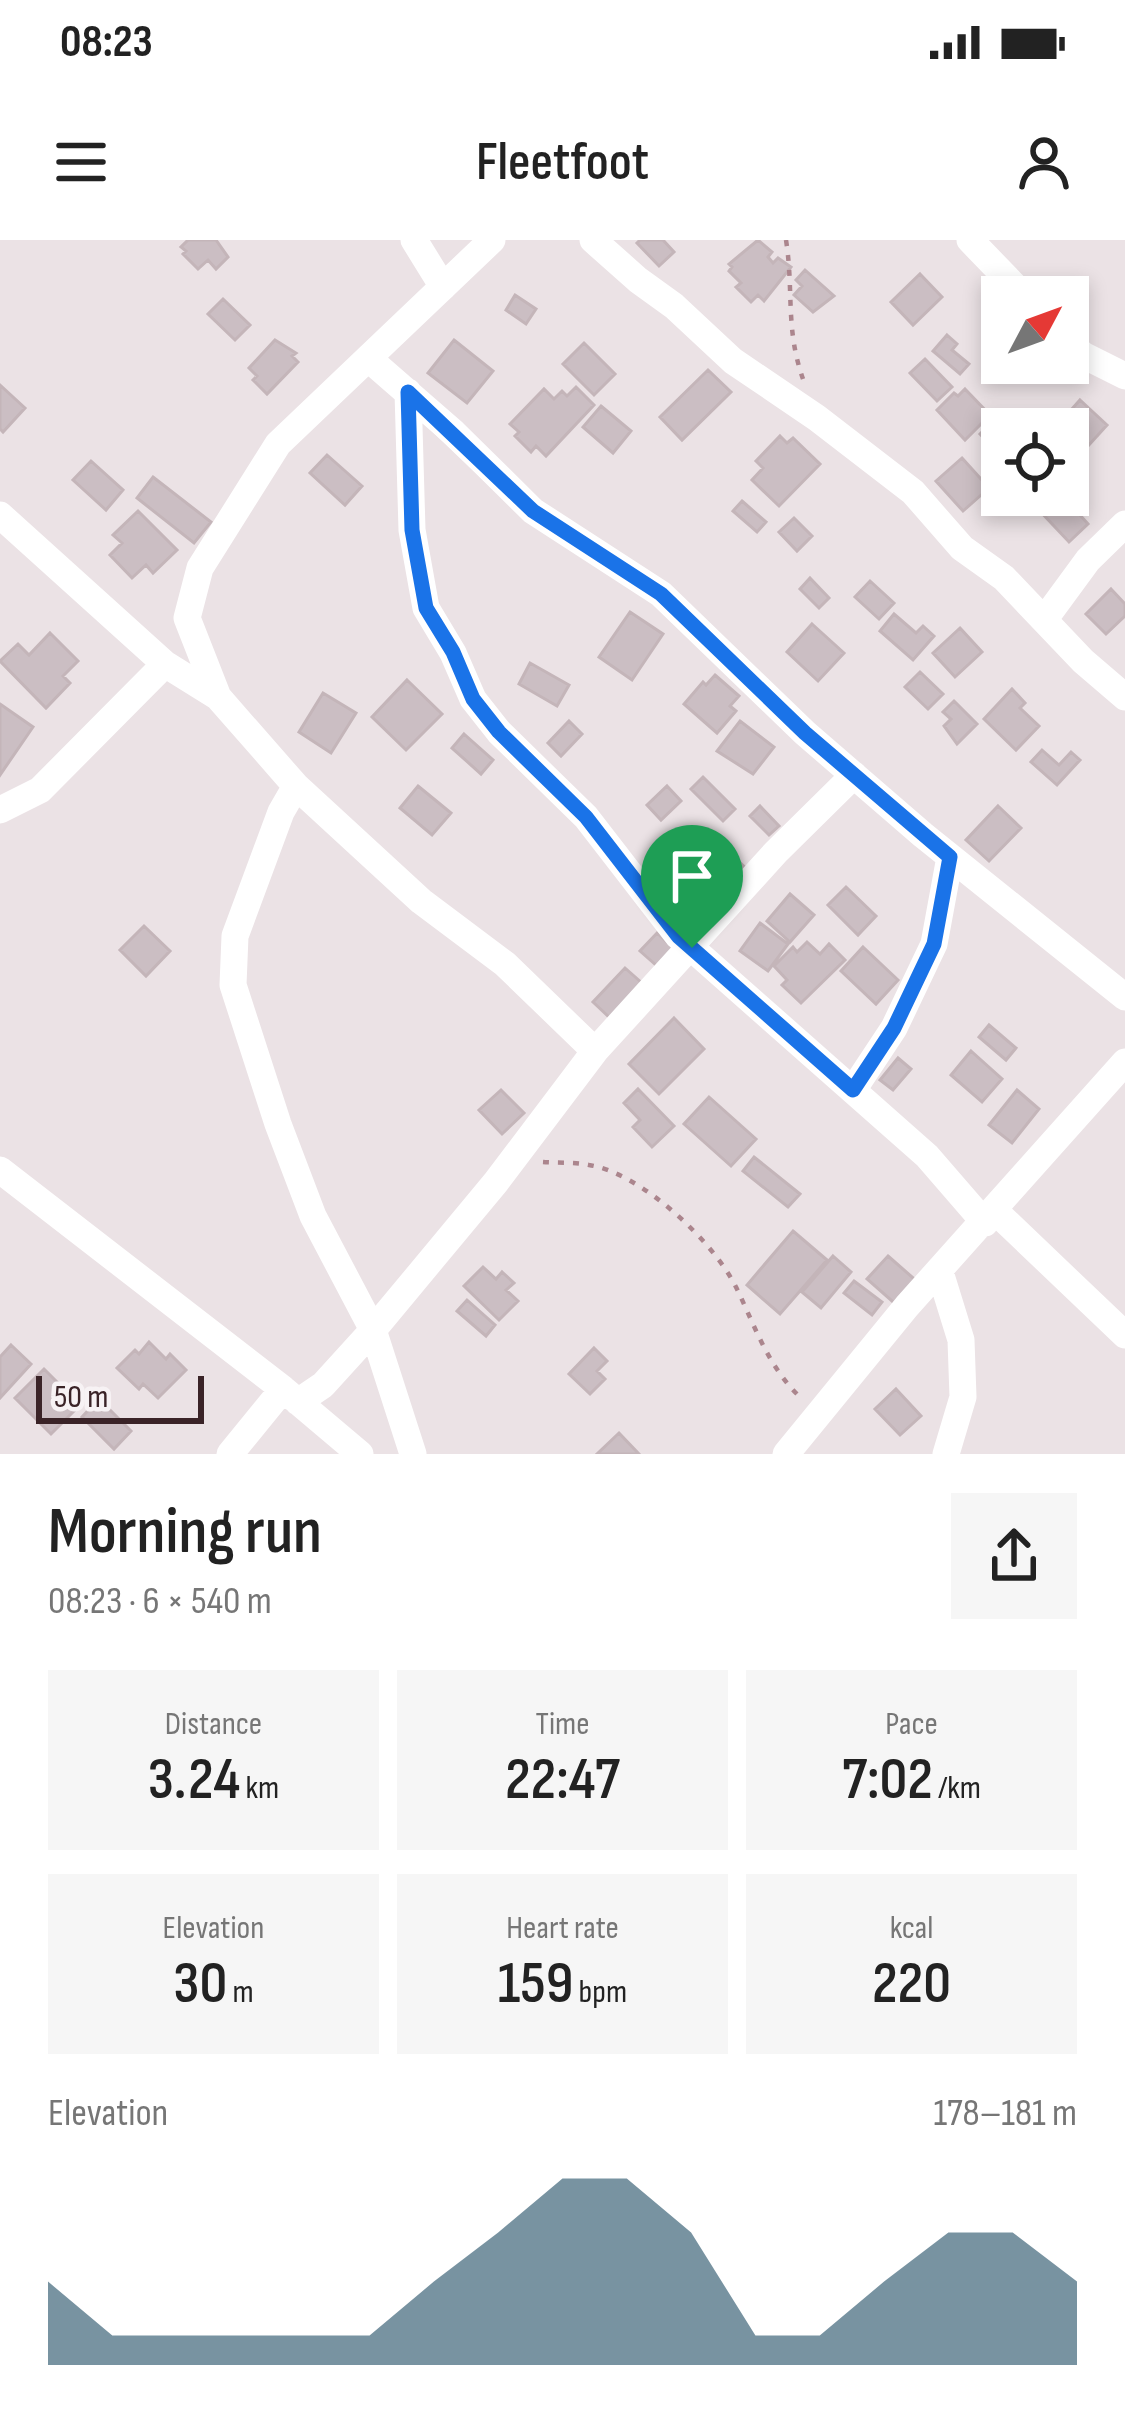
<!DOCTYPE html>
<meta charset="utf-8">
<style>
body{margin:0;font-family:"Sofia Sans Condensed",sans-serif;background:#f6f6f6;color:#222;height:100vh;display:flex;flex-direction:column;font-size:45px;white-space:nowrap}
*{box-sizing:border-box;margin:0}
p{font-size:39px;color:#767676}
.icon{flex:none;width:66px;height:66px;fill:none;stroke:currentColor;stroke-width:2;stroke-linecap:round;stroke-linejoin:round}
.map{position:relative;height:1214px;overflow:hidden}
.details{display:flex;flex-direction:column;background:#fff;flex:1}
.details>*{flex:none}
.needle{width:78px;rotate:49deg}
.buttons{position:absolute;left:981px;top:36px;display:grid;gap:24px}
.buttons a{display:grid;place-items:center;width:108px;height:108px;border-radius:0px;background:#fff;box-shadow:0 6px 18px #0003;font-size:60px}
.scale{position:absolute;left:36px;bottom:30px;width:168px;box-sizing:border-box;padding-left:12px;border:6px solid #3a2327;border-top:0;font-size:33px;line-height:42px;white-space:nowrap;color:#3a2327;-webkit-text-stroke:9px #f7f2f4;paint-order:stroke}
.pin{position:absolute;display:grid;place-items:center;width:102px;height:102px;color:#fff;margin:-123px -51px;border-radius:50% 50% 50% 0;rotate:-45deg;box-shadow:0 0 12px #0007}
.pin .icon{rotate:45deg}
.round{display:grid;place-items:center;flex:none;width:126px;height:126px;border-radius:0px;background:#f6f6f6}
.overview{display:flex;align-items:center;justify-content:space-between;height:204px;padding:0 48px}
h1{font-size:66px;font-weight:600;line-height:90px}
.figures{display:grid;grid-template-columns:repeat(3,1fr);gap:18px;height:204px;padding:12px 48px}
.figures div{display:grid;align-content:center;border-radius:0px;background:#f6f6f6;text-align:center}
.figures b{font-size:60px;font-weight:600}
.figures small{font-size:33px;font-weight:400}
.figures p{font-size:33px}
.chart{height:336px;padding:24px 48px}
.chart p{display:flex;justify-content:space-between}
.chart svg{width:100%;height:216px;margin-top:12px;fill:#40667a;opacity:.7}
.status{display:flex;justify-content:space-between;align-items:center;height:84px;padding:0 60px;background:#fff;direction:ltr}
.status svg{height:33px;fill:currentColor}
header{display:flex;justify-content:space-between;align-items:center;height:156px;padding:0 48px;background:#fff;font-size:54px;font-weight:600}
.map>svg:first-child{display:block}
.building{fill:#cbbec3;stroke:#c4b5b9;stroke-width:3}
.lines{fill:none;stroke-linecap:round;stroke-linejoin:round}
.path{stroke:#ab858d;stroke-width:4.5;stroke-dasharray:6 9;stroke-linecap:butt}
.street{stroke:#fff;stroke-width:27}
.route-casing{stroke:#fff;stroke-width:24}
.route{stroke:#1a73e8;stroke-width:15}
</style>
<div class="status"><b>08:23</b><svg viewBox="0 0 49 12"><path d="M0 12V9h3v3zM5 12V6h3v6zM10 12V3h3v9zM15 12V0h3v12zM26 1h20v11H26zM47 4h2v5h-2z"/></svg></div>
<header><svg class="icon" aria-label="menu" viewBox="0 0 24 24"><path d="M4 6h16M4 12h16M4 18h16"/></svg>Fleetfoot<svg class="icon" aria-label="person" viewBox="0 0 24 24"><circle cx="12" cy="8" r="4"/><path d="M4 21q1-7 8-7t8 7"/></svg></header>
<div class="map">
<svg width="1125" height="1214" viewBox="0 0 1125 1214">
<rect width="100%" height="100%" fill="#ebe2e5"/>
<path class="building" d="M 188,0 L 216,0 L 228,17 L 216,29 L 208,20 L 198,29 L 183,14 L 186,11 L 181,7 Z
M 640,0 L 663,0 L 674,12 L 659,26 L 637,3 Z
M 758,0 L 772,12 L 768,17 L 773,23 L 778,18 L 791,27 L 764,61 L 758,55 L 751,62 L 736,47 L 741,43 L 729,31 L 732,27 L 729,24 Z
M 805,30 L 834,56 L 813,72 L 794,55 L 802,46 L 796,40 Z
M 920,34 L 942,57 L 913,85 L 891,62 Z
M 515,55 L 536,69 L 526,84 L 506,70 Z
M 223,59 L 250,85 L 235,100 L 208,74 Z
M 947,95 L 957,104 L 952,110 L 969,124 L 960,134 L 933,111 Z
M 275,100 L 296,113 L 292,116 L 298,122 L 267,154 L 253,140 L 257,136 L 249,128 Z
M 454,100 L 493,131 L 467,163 L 428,133 Z
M 584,103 L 615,134 L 594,155 L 563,124 Z
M 925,119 L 952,147 L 937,161 L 910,133 Z
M 708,130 L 731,152 L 682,200 L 660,177 Z
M 0,145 L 25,168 L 3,192 L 0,189 Z
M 576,147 L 594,165 L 546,216 L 536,206 L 531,212 L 515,196 L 519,192 L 510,184 L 544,149 L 554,159 L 562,151 L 567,156 Z
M 965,149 L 990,175 L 965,200 L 937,170 L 954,153 L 958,156 Z
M 1080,160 L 1107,185 L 1079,216 L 1068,206 L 1068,189 L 1054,189 Z
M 601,166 L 631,191 L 613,213 L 583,187 Z
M 999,175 L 1012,189 L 1002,189 L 1002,200 L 993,208 L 980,194 Z
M 780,196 L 787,203 L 793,198 L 820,224 L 779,266 L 752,240 L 763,228 L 756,221 Z
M 327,215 L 362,246 L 345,265 L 310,233 Z
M 962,218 L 989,248 L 963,271 L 936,241 Z
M 91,221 L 123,250 L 106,270 L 73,240 Z
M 153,237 L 211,282 L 194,303 L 137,258 Z
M 1051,255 L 1062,255 L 1088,284 L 1069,302 L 1037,268 Z
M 742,261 L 766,282 L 757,292 L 733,271 Z
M 138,271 L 177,310 L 153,333 L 146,325 L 132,338 L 110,315 L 122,303 L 113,295 Z
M 794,278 L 812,296 L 797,311 L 779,292 Z
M 810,338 L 829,358 L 819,368 L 800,349 Z
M 870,341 L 894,363 L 879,379 L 855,357 Z
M 1111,349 L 1125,364 L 1125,376 L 1106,394 L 1086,374 Z
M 630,372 L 663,394 L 632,440 L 599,417 Z
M 894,374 L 916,393 L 923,386 L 934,396 L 913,420 L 880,391 Z
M 812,384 L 844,413 L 818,441 L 787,412 Z
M 960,388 L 982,412 L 955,437 L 933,413 Z
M 50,393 L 78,421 L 63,436 L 70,443 L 46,468 L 0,421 L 18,404 L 29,415 Z
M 530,423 L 569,445 L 557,466 L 519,444 Z
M 920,432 L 943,454 L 928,469 L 905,447 Z
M 715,435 L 739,456 L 730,466 L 736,471 L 717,493 L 684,464 L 703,442 L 706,445 Z
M 407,440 L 442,474 L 406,510 L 372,477 Z
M 1012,449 L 1025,463 L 1020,468 L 1039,486 L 1016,510 L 984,479 Z
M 323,453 L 356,473 L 331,513 L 299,492 Z
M 954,461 L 977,484 L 957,504 L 944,486 L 951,479 L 943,472 Z
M 0,464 L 33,487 L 0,535 Z
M 569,481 L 582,494 L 561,516 L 548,503 Z
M 740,481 L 774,507 L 753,534 L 717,511 Z
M 464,494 L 493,520 L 481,534 L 452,508 Z
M 1042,510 L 1059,525 L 1071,512 L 1080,520 L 1057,545 L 1031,522 Z
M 703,537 L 735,569 L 723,581 L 691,549 Z
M 418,546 L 451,573 L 432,595 L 400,568 Z
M 667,546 L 681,561 L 661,580 L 647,565 Z
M 760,566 L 779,586 L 769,595 L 750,576 Z
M 998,566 L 1021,588 L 989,621 L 966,600 Z
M 713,597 L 750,632 L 725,659 L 688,624 Z
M 846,647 L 876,676 L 858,695 L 828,665 Z
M 790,654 L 814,675 L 790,702 L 767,681 Z
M 760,683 L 788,704 L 768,731 L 740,711 Z
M 144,686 L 170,711 L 146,736 L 120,710 Z
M 657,693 L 682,716 L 666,734 L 640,711 Z
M 807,702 L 820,714 L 829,704 L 845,720 L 801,763 L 782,745 L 787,740 L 774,726 L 793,707 L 797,712 Z
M 863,707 L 898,740 L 876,764 L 841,731 Z
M 625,728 L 642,743 L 610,778 L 593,762 Z
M 674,778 L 704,809 L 659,854 L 629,824 Z
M 989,785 L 1016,808 L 1006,820 L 979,797 Z
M 971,811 L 1002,839 L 982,862 L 951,835 Z
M 898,818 L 911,829 L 893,850 L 880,840 Z
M 638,849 L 674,886 L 652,907 L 633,887 L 640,880 L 624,863 Z
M 501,850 L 524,873 L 502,894 L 479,870 Z
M 1017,850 L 1039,869 L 1012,903 L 989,885 Z
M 709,857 L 756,899 L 731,926 L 684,884 Z
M 754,917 L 800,954 L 788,967 L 743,931 Z
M 793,991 L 827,1020 L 780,1074 L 747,1045 Z
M 833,1016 L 851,1032 L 821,1068 L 802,1052 Z
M 888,1016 L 920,1044 L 900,1068 L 867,1039 Z
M 483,1027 L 496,1039 L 502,1032 L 514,1043 L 506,1050 L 518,1061 L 499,1080 L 464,1046 Z
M 854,1041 L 882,1062 L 872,1075 L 844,1053 Z
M 467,1060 L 495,1085 L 486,1096 L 457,1071 Z
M 149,1102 L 166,1119 L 170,1114 L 186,1130 L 158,1158 L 143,1144 L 139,1149 L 117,1128 L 135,1110 L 139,1114 Z
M 11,1105 L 31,1124 L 0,1158 L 0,1117 Z
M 594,1108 L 607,1121 L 597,1131 L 605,1139 L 590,1154 L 569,1134 Z
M 44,1129 L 80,1165 L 51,1194 L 15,1158 Z
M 896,1149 L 921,1176 L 900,1195 L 875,1169 Z
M 99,1159 L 131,1191 L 114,1209 L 82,1177 Z
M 619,1193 L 639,1214 L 597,1214 Z"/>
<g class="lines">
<path class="path" d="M 786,0 C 794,51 785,88 803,139
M 543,922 C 558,923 574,922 589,925 C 641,933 713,1001 736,1047 C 755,1086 768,1127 801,1158"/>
<path class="street" d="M 414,0 L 443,47
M 492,0 L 278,204 L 200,328 L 187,378 L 218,457 L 296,546 L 421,661 L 505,724 L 595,811
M 593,0 L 638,40 L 674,66 L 733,121 L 817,178 L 913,252 L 962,308 L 1004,338 L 1083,421 L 1125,457
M 970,0 L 1025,57
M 1068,101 L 1083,115 L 1125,136
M 369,119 L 454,193 L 533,271 L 661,354 L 805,493 L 923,595 L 1125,757
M 408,152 L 412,290 L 426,368 L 453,413 L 473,459 L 499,492 L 586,577 L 678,696 L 927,916 L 985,983
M 0,275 L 165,424 L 218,457
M 1044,380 L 1088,320 L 1125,284
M 296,546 L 281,572 L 235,696 L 233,745 L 278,884 L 313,976 L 373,1090 L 413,1214
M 0,570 L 40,550 L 165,424
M 853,850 L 894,788 L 934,704 L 950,617
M 0,930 L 283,1149 L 360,1214
M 995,971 L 1125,1095
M 940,1032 L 961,1100 L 963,1157 L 946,1214
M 298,1162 L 323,1145 L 373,1090 L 496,942 L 595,811 L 776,612 L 854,535
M 230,1214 L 283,1149
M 786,1214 L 907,1066 L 1125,822"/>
</g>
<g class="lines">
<g class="route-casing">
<path id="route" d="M 408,152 L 533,271 L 661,354 L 805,493 L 950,617 L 934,704 L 894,788 L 853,850 L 678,696 L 586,577 L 499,492 L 473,459 L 453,412 L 426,368 L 412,290 Z"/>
</g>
<use href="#route" class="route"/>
</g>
</svg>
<div class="buttons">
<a><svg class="needle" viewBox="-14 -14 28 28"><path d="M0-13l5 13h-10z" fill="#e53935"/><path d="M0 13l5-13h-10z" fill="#767676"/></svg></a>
<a><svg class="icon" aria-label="locate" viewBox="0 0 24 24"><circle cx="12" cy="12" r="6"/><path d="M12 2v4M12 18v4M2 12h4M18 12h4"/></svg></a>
</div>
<div class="scale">50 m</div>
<div class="pin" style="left:692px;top:708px;background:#1e9e55"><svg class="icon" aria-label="arrive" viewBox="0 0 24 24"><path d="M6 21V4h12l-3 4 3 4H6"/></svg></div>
</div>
<section class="details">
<div class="overview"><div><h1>Morning run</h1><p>08:23 · 6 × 540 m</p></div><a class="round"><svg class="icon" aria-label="share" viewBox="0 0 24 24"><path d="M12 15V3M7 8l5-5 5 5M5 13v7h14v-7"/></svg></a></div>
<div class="figures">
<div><p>Distance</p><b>3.24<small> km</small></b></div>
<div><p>Time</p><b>22:47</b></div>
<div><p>Pace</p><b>7:02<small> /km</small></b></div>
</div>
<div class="figures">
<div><p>Elevation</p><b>30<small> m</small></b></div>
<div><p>Heart rate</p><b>159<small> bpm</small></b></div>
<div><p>kcal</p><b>220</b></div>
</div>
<div class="chart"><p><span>Elevation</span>178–181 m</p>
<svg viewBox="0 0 160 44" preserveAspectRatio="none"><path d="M0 44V27L10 38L20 38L30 38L40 38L50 38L60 27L70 17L80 6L90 6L100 17L110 38L120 38L130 27L140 17L150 17L160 27V44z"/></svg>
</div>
</section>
